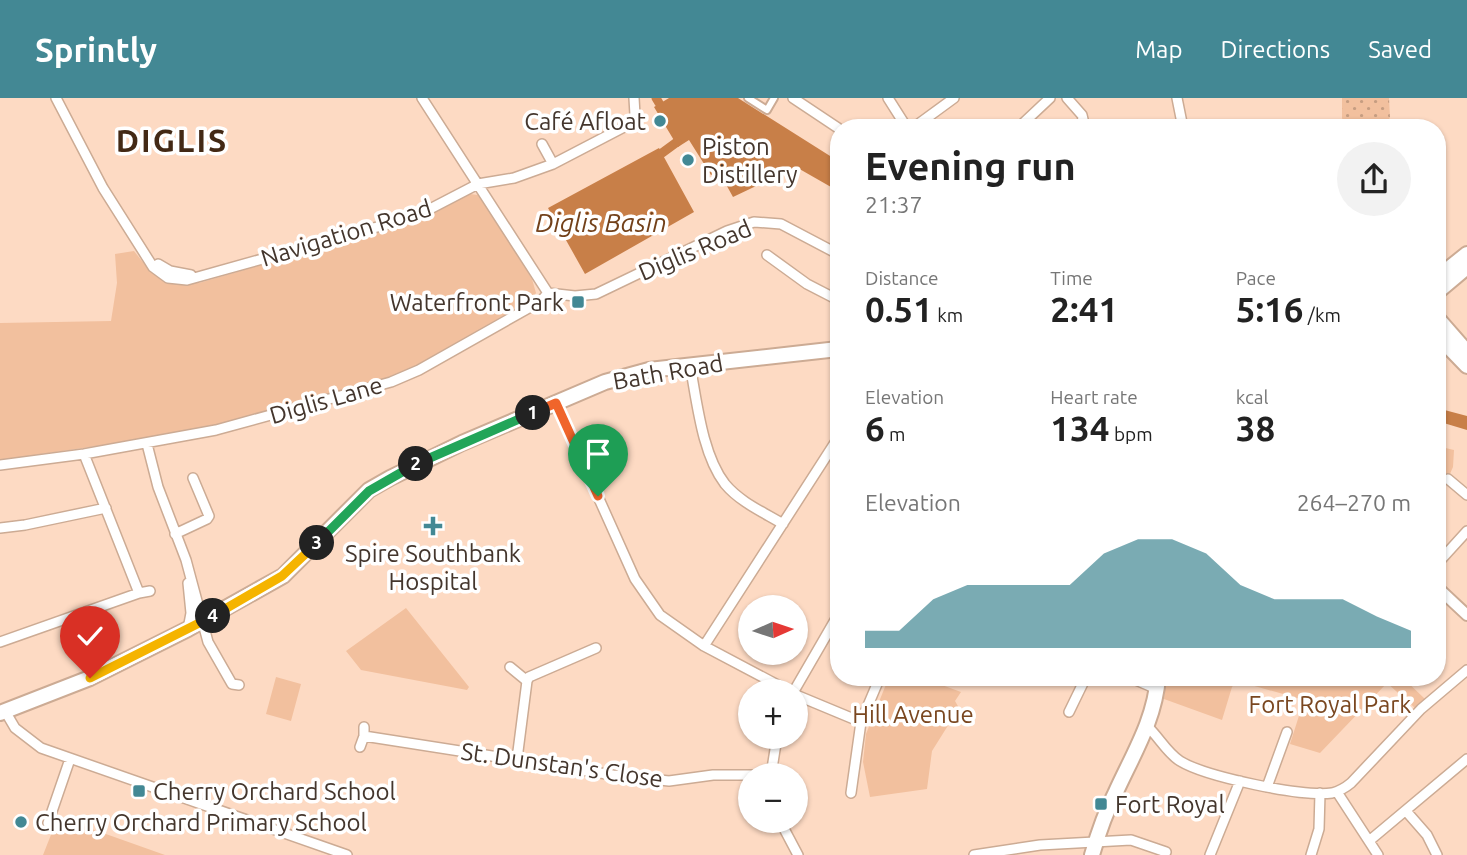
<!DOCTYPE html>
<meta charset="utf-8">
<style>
body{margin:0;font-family:Ubuntu,sans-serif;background:#f2f2f2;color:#222;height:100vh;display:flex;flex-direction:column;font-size:26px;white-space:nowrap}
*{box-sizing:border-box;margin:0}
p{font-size:23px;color:#767676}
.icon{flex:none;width:38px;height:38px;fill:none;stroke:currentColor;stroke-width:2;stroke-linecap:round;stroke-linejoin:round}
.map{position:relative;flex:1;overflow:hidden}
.sheet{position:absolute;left:830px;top:21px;width:616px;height:567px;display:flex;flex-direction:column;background:#fff;border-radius:28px;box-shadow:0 2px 5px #0004}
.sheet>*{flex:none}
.needle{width:46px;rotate:87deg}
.tools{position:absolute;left:738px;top:497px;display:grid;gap:14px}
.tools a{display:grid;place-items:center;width:70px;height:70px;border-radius:50%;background:#fff;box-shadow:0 2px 5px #0004;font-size:35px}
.pin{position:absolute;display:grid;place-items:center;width:60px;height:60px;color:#fff;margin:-72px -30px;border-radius:50% 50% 50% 0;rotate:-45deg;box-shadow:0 0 7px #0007}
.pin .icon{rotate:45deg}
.km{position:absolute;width:35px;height:35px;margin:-18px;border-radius:50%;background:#222;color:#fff;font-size:19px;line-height:35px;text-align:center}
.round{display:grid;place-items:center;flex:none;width:74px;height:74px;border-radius:37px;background:#f2f2f2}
.head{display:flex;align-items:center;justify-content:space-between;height:119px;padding:0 35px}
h1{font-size:38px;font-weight:700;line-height:52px}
.stats{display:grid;grid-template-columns:repeat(3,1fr);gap:10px;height:119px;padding:7px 35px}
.stats div{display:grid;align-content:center}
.stats b{font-size:35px;font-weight:700}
.stats small{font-size:19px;font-weight:400}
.stats p{font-size:19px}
.chart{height:196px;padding:14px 35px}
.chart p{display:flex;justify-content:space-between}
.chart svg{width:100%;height:126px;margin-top:7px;fill:#438894;opacity:.7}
header{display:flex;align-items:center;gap:42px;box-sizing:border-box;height:98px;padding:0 35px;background:#438894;color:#fff}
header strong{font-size:33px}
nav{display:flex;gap:38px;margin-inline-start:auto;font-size:24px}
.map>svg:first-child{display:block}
.grass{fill:url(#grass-dots)}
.green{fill:#f2c09e}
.water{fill:#c87f48}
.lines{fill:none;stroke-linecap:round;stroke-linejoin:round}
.canal{stroke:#c87f48;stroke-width:9}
.pedestrian-casing{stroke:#ccab94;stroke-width:10}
.minor-casing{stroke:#ccab94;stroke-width:12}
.tertiary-casing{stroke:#ccab94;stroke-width:14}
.primary-casing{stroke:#ccab94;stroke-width:18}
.pedestrian{stroke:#fff;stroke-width:6}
.minor{stroke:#fff;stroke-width:9}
.tertiary{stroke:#fff;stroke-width:10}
.primary{stroke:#fff;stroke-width:14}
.split-1-casing{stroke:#fff;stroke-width:14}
.split-2-casing{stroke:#fff;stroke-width:14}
.split-3-casing{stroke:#fff;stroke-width:14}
.split-4-casing{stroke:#fff;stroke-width:14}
.split-5-casing{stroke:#fff;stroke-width:14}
.split-1{stroke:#f0652b;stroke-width:9}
.split-2{stroke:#22a559;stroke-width:9}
.split-3{stroke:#22a559;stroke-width:9}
.split-4{stroke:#f5b400;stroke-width:9}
.split-5{stroke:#f5b400;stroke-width:9}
.poi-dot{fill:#438894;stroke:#fff;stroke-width:2.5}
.labels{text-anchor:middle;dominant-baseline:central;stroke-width:7;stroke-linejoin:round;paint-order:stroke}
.poi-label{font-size:24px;fill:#44362d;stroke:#fff;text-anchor:start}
.street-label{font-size:24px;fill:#44362d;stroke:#fff}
.park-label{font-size:24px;fill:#7a4720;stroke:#fff}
.water-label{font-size:26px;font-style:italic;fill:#73411a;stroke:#fff}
.district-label{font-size:32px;font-weight:bold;letter-spacing:2px;fill:#432915;stroke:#fff}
</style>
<header>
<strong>Sprintly</strong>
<nav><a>Map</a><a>Directions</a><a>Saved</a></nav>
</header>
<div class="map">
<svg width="1467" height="757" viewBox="0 0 1467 757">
<defs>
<pattern id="grass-dots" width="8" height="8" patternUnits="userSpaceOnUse" patternTransform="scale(1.75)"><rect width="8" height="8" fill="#f2c09e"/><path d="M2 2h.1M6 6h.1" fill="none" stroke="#c69d81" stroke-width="1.8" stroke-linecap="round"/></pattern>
</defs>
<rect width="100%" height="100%" fill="#fddac3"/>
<path class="grass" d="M 1342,0 L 1389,0 L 1390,19 L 1386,30 L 1346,30 L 1342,20 Z"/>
<path class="green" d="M 470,96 L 478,97 L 485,104 L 532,181 L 536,195 L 530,204 L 417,267 L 386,280 L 215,327 L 152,340 L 0,362 L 0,225 L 111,223 L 117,185 L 115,156 L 134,153 L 146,168 L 166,184 L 199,185 L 386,131 L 422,119 Z
M 1437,348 L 1454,352 L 1453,369 L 1437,405 Z
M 406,510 L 469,589 L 467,592 L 361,572 L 346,553 Z
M 276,579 L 301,586 L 291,623 L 266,616 Z
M 889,579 L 920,579 L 961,594 L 955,603 L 959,610 L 932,653 L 927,691 L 870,699 L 863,664 L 866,636 Z
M 1166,579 L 1402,579 L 1425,601 L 1415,610 L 1387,585 L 1320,655 L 1290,646 L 1304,602 L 1237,583 L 1232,589 L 1222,622 L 1164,601 Z
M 58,719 L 165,757 L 43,757 Z"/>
<path class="water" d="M 669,0 L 738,0 L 838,63 L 838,93 L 796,69 L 733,99 L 718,72 L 711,77 L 689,42 L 678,49 L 654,9 Z
M 659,50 L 694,114 L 585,176 L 548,110 Z
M 1437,310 L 1467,318 L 1467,332 L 1437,323 Z"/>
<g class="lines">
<path class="canal" d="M 656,0 L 659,5
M 662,55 L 677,44"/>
<g class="pedestrian-casing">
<path id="pedestrian" d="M 748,0 L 767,12 L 774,0"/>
</g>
<g class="minor-casing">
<path id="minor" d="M 56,0 L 103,90 L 153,169 L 168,180 L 187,182 L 395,124 L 428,112 L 478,86 L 514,80 L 553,66 L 626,28 L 635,17 L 634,0
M 422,0 L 548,195
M 793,0 L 838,30
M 888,0 L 907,30
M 1067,0 L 1082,17 L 1085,30
M 1177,0 L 1183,30
M 913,30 L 954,0
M 1018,30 L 1050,0
M 542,46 L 553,66
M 767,157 L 807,186 L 838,202
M 158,166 L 170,173 L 191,177
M 548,195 L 575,198 L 596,196 L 727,133 L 754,124 L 781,126 L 838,156
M 690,267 C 697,304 702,356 725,386 C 740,404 763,414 783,426
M 556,305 L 635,481 L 660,517 L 704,548 L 789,593
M 147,346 L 158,389 L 186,462 L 208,544 L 232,586 L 239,587
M 84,356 L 139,495 L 150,493
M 0,367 L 84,356 L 216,332 L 391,284 L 419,272 L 541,203 L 548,195
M 1448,381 L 1467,397
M 0,430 L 25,427 L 106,410
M 175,436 L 207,421 L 209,418 L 193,380
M 1437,466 L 1467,433
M 188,485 L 191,515 L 188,531
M 0,544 L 139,495
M 704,548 L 838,340
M 510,569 L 527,583
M 1129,579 L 1157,591
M 794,593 L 838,517
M 796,597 L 861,624 L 851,695
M 5,613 L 15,630 L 41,650 L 347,757
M 1069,614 L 1086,579
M 861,624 L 880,579
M 1147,628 C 1159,639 1167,655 1180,663 C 1206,679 1302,699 1332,695 C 1340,693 1345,690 1351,685 L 1421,611 L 1467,572
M 364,629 L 364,638 L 613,677 L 669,683 L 713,677 L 760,677
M 360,649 L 364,638
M 517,661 L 527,583 L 529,579 L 596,550
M 771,677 L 777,639
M 1267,689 L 1287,634
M 1337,694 L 1378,757
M 1406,713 L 1427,737 L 1437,757
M 780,723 L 798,757
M 48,725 L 70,661
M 1369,743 L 1467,661
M 974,757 L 1040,747 L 1131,742 L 1166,754
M 1210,757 L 1240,683
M 1311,757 L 1319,731 L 1320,695"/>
</g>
<g class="tertiary-casing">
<path id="tertiary" d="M 1437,489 L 1467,517"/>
</g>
<g class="primary-casing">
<path id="primary" d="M 1437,180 L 1467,156
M 1437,194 L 1467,169
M 1437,220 L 1467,254
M 1437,237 L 1467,268
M 0,615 L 90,580 L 188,531 L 283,478 L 369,392 L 390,380 L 462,345 L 605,284 L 649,272 L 838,251
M 1092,757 C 1098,736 1105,715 1115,696 C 1132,658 1155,622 1158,579"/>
</g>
<use href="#pedestrian" class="pedestrian"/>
<use href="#minor" class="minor"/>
<use href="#tertiary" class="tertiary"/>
<use href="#primary" class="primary"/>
</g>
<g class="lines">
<g class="split-1-casing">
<path id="split-1" d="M 533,315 L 556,305 L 598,398"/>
</g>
<g class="split-2-casing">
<path id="split-2" d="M 416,366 L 533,315"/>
</g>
<g class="split-3-casing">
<path id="split-3" d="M 317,445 L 369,393 L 416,366"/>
</g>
<g class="split-4-casing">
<path id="split-4" d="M 213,518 L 282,478 L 317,445"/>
</g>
<g class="split-5-casing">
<path id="split-5" d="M 90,580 L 213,518"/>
</g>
<use href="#split-1" class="split-1"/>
<use href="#split-2" class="split-2"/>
<use href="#split-3" class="split-3"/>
<use href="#split-4" class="split-4"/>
<use href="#split-5" class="split-5"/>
</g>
<g class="poi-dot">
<circle cx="660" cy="23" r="7"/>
<circle cx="688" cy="62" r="7"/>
<rect x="571" y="197" width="14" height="14" rx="3.5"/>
<path d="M429.5 417.5h7v7h7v7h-7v7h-7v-7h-7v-7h7z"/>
<rect x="132" y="686" width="14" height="14" rx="3.5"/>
<rect x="1094" y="699" width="14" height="14" rx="3.5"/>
<circle cx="21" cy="724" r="7"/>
</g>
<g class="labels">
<g class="poi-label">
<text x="646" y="23" text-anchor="end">Café Afloat</text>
<text x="702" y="48">Piston<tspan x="702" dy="28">Distillery</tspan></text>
<text x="564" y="204" text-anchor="end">Waterfront Park</text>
<text x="433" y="455" text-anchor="middle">Spire Southbank<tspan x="433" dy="28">Hospital</tspan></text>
<text x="153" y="693">Cherry Orchard School</text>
<text x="1115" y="706">Fort Royal</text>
<text x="35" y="724">Cherry Orchard Primary School</text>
</g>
<g class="street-label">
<text transform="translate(346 135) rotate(-17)">Navigation Road</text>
<text transform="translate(695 152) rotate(-23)">Diglis Road</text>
<text transform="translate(668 274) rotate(-10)">Bath Road</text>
<text transform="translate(326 302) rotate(-16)">Diglis Lane</text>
<text transform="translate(562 667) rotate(8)">St. Dunstan's Close</text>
</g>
<g class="park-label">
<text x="1330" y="606">Fort Royal Park</text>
<text x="913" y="616">Hill Avenue</text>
</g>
<g class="water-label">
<text x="601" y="124">Diglis Basin</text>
</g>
<g class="district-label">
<text x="172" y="42">DIGLIS</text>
</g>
</g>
</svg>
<div class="tools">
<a><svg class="needle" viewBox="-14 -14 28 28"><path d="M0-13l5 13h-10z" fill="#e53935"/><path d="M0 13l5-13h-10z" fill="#767676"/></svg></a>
<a>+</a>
<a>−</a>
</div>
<div class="pin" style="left:598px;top:398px;background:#1e9e55"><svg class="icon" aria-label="arrive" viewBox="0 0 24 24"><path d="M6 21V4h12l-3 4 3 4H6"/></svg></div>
<div class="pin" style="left:90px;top:580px;background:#d93025"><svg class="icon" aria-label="check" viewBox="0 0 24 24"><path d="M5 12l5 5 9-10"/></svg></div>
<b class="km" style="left:533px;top:315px">1</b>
<b class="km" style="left:416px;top:366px">2</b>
<b class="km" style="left:317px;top:445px">3</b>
<b class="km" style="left:213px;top:518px">4</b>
<section class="sheet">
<div class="head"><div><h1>Evening run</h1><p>21:37</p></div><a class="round"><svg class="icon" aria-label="share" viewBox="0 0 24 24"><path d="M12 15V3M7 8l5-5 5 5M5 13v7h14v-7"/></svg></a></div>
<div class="stats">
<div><p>Distance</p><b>0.51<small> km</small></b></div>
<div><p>Time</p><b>2:41</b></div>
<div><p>Pace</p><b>5:16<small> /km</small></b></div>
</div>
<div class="stats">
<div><p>Elevation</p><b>6<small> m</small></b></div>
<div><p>Heart rate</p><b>134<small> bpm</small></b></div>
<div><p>kcal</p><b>38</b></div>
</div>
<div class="chart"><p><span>Elevation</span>264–270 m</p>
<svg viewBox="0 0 160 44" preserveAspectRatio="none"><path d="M0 44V38L10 38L20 27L30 22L40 22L50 22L60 22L70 11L80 6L90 6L100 11L110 22L120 27L130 27L140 27L150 33L160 38V44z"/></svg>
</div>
</section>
</div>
